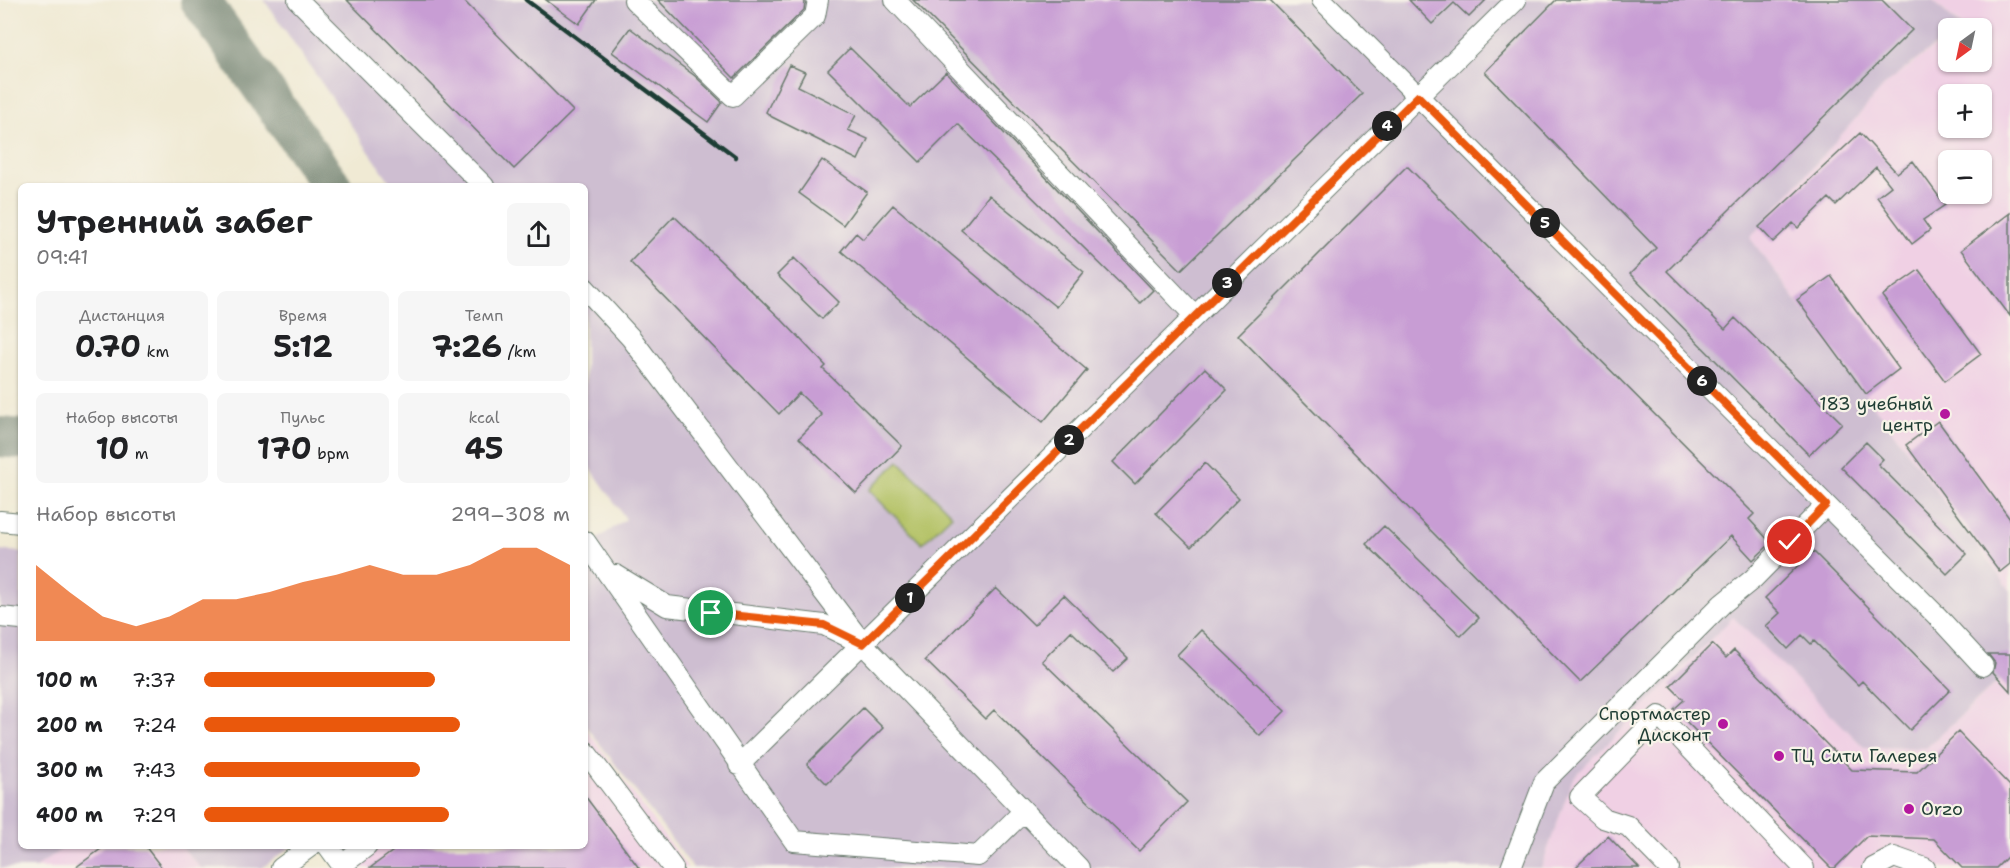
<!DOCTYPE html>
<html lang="ru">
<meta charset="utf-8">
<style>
body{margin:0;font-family:"Shantell Sans",sans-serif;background:#f6f6f6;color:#202124;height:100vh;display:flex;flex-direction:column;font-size:22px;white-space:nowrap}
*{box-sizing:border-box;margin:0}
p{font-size:20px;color:#757577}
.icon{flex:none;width:33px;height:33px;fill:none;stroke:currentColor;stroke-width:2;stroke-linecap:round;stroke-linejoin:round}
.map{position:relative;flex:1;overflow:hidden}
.panel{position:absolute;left:18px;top:183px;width:570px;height:666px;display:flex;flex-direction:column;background:#fff;border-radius:9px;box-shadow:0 2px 4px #0004}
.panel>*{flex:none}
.needle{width:39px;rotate:213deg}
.buttons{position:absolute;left:1938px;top:18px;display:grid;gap:12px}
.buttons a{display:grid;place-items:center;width:54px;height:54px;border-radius:9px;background:#fff;box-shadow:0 2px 4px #0004;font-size:30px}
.pin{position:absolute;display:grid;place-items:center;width:51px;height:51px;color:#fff;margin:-26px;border:3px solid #fff;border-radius:50%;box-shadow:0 2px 6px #0007}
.km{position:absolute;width:30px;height:30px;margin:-15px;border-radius:50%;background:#222;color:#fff;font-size:16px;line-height:30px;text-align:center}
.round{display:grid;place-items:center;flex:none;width:63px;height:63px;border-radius:9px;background:#f6f6f6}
.headline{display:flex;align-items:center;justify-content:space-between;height:102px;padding:0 18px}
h1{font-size:33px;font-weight:700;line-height:45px}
.stats{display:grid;grid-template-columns:repeat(3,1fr);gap:9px;height:102px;padding:6px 18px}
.stats div{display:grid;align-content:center;border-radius:9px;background:#f6f6f6;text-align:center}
.stats b{font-size:30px;font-weight:700}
.stats small{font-size:16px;font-weight:400}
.stats p{font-size:16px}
.chart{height:168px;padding:12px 18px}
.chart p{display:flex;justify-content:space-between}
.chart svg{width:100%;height:108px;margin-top:6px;fill:#ea580c;opacity:.7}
ul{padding:0 18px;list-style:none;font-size:20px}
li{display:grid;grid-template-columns:96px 72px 1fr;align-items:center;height:45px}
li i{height:15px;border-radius:8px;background:#ea580c}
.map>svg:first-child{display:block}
.built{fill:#f0d0e4;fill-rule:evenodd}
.industrial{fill:#cebed1}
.green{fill:#b2c164;stroke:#687f4c;stroke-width:1.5}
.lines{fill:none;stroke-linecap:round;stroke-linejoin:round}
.taxiway{stroke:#889484;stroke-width:40}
.building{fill:#c89dd4}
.minor-casing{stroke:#687a6c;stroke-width:22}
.minor{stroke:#fff;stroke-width:20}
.rail{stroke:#1f3d34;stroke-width:4.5}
.route-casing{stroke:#fff;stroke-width:12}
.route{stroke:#ea580c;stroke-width:8}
.poi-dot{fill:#b5179e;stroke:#f7f3e8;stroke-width:2}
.labels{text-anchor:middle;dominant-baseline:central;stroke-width:4.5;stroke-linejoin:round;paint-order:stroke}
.poi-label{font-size:18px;fill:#1f3d34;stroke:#f7f3e8;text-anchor:end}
</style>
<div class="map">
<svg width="2010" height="868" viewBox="0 0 2010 868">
<rect width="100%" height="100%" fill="#f7f3e8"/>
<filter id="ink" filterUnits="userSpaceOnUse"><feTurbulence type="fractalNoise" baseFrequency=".0167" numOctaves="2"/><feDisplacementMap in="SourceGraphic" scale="12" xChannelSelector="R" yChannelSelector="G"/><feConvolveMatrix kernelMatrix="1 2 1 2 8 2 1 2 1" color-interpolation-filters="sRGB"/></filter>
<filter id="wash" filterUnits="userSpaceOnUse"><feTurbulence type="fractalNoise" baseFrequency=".008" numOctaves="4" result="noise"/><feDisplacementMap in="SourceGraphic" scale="24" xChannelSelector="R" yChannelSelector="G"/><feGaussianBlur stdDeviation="1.35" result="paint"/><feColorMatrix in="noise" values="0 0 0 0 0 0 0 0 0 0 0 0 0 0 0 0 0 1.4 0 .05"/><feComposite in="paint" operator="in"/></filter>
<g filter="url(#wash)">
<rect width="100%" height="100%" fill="#f0ead4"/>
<path class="built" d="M 1932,0 L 2010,0 L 2010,590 L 1750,238 L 1887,83 L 1948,37 L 1948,62 L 1982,62 L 1982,28 L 1959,28 L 1961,26 ZM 1948,94 L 1982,94 L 1982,128 L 1948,128 ZM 1948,160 L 1982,160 L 1982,194 L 1948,194 Z
M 1733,616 L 1864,747 L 1926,748 L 2000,680 L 2010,689 L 2010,868 L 1541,868 L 1573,778 Z
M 585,727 L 688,868 L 339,868 L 323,846 L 585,846 Z
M 66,846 L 181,846 L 201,868 L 35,868 Z"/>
<path class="industrial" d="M 264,0 L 1932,0 L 1961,27 L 1948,28 L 1948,36 L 1887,83 L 1750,238 L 2010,590 L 2010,670 L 1926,748 L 1864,747 L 1733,617 L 1573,778 L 1541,868 L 693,868 L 585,724 L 585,548 L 626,519 L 585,460 L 585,186 L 393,186 Z
M 0,550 L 21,552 L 21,846 L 66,846 L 35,868 L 0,868 Z
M 181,846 L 292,846 L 262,868 L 201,868 Z"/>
<path class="green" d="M 899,461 L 952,515 L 922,544 L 869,490 Z"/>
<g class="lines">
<path class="taxiway" d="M 200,0 L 332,186
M 0,437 L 21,439"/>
</g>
<g id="blocks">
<path class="building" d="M 347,0 L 463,0 L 573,111 L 514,169 Z
M 546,0 L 596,0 L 579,24 Z
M 658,0 L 803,0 L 805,2 L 804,10 L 734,78 Z
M 913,0 L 1270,0 L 1362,94 L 1181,270 Z
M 1409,0 L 1486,0 L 1469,17 L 1454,3 L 1432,24 Z
M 1556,0 L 1882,0 L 1912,30 L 1667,271 L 1725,329 L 1735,318 L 1842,423 L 1809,455 L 1630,274 L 1656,248 L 1485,72 Z
M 630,28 L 695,76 L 722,102 L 708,122 L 612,52 Z
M 850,48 L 910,107 L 946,72 L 1153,290 L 1140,303 L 958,124 L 920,162 L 828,70 Z
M 789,65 L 805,72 L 798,86 L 856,115 L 848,130 L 868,139 L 858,160 L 772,117 L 766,112 Z
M 1860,133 L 1897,173 L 1913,161 L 1945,205 L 1923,220 L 1930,230 L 1912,244 L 1877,197 L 1891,186 L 1876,167 L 1836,205 L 1829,198 L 1798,228 L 1793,223 L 1773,242 L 1759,227 Z
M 822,160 L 867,192 L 843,225 L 799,193 Z
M 1407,166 L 1754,514 L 1749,519 L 1771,543 L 1753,560 L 1731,536 L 1580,682 L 1238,335 Z
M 989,195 L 1084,272 L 1056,307 L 961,230 Z
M 893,205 L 1087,370 L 1043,422 L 841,251 L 856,233 L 863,239 Z
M 2010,213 L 2010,316 L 1961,250 Z
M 674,216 L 782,320 L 826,366 L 823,369 L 902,446 L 856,493 L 799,438 L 822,415 L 799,393 L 779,414 L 630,262 Z
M 794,258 L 839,302 L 822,319 L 777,275 Z
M 1919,270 L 1981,354 L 1945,381 L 1882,296 Z
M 1831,276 L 1899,369 L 1866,394 L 1797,300 Z
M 1205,368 L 1227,390 L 1135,484 L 1113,462 Z
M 1938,421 L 2010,519 L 2010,564 L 2000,572 L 1906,445 Z
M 1866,442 L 1883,459 L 1878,464 L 1967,554 L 1947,574 L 1841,467 Z
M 1205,463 L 1239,498 L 1191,547 L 1156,513 Z
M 1384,526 L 1479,618 L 1461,636 L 1366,544 Z
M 1813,551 L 1950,690 L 1910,730 L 1862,681 L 1858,685 L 1814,641 L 1811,644 L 1802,635 L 1788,649 L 1766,626 L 1780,613 L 1765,598 Z
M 996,588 L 1034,625 L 1064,595 L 1128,658 L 1113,672 L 1071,631 L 1042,661 L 1187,802 L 1139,851 L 994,710 L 985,719 L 925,660 Z
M 1201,630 L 1285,711 L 1260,736 L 1177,655 Z
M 1712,644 L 1726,658 L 1734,650 L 1852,770 L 1917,772 L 1958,732 L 2010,786 L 2010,854 L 1996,868 L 1962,868 L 1934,839 L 1867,836 L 1835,868 L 1831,868 L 1674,709 L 1684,700 L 1670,686 Z
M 1988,654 L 2010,654 L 2010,691 L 1993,672 L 1995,663 Z
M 863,708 L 883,728 L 827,784 L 807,764 Z
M 585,796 L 639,868 L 370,868 L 400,846 L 585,846 Z
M 1608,836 L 1639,868 L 1575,868 Z
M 105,846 L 145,846 L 162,868 L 75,868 Z"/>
</g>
</g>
<g filter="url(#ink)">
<use href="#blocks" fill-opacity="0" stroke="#687a6c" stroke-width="1.5"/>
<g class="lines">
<g class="minor-casing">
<path id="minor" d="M 298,0 L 484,186
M 634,0 L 733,96 L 815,16 L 818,0
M 895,0 L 1194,315
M 1322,0 L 1937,616 L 1983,666
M 585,288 L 631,338 L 863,644 L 1079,868
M 0,521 L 21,523
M 585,541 L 794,841 L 978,856 L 1024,811
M 616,575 L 667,606 L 824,625 L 861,643
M 0,617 L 21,619
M 585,751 L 673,868
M 739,765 L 1516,0
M 328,846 L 344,868
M 342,865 L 367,846
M 281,868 L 311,846
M 1511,868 L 1544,782 L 1722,604 L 1753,579 L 1826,505
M 1669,868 L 1628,826 L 1603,818 L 1580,797 L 1659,716 L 1804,868
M 1873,868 L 1894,857 L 1925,868"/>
</g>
<use href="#minor" class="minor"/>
<path class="rail" d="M 526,0 L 736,157"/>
</g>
</g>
<g class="lines" filter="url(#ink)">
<g class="route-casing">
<path id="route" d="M 711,613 L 824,625 L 863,644 L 1418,96 L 1826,505 L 1790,542"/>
</g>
<use href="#route" class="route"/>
</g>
<g class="poi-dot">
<circle cx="1945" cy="414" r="6"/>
<circle cx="1723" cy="724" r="6"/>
<circle cx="1779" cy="756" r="6"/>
<circle cx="1909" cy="809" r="6"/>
</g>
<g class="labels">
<g class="poi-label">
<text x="1933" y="404">183 учебный<tspan x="1933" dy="21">центр</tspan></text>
<text x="1711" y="714">Спортмастер<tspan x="1711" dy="21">Дисконт</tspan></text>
<text x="1791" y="756" text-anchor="start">ТЦ Сити Галерея</text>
<text x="1921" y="809" text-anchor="start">Orzo</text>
</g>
</g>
</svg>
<div class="buttons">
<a><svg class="needle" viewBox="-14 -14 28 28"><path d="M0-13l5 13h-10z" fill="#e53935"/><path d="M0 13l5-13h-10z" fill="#757577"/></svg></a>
<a>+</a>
<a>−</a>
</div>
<div class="pin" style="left:711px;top:613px;background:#1e9e55"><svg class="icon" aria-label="arrive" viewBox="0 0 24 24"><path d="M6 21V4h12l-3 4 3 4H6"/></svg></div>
<div class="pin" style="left:1790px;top:542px;background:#d93025"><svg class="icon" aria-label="check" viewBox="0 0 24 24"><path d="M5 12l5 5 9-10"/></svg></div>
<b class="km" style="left:910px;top:598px">1</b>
<b class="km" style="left:1069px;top:440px">2</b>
<b class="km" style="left:1227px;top:283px">3</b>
<b class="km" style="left:1387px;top:126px">4</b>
<b class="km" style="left:1545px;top:223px">5</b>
<b class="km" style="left:1702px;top:381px">6</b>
<section class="panel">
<div class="headline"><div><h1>Утренний забег</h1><p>09:41</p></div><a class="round"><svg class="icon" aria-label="share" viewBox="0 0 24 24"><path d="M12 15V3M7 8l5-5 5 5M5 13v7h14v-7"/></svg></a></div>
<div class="stats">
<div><p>Дистанция</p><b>0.70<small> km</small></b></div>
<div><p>Время</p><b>5:12</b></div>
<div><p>Темп</p><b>7:26<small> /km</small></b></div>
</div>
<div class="stats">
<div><p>Набор высоты</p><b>10<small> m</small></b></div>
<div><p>Пульс</p><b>170<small> bpm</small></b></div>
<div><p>kcal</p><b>45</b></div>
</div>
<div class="chart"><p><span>Набор высоты</span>299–308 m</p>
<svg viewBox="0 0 160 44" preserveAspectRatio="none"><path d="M0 44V13L10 24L20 34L30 38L40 34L50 27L60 27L70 24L80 20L90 17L100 13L110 17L120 17L130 13L140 6L150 6L160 13V44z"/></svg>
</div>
<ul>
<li><b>100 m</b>7:37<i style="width:63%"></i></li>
<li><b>200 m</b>7:24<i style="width:70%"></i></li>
<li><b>300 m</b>7:43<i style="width:59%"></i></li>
<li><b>400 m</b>7:29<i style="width:67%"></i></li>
</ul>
</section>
</div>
